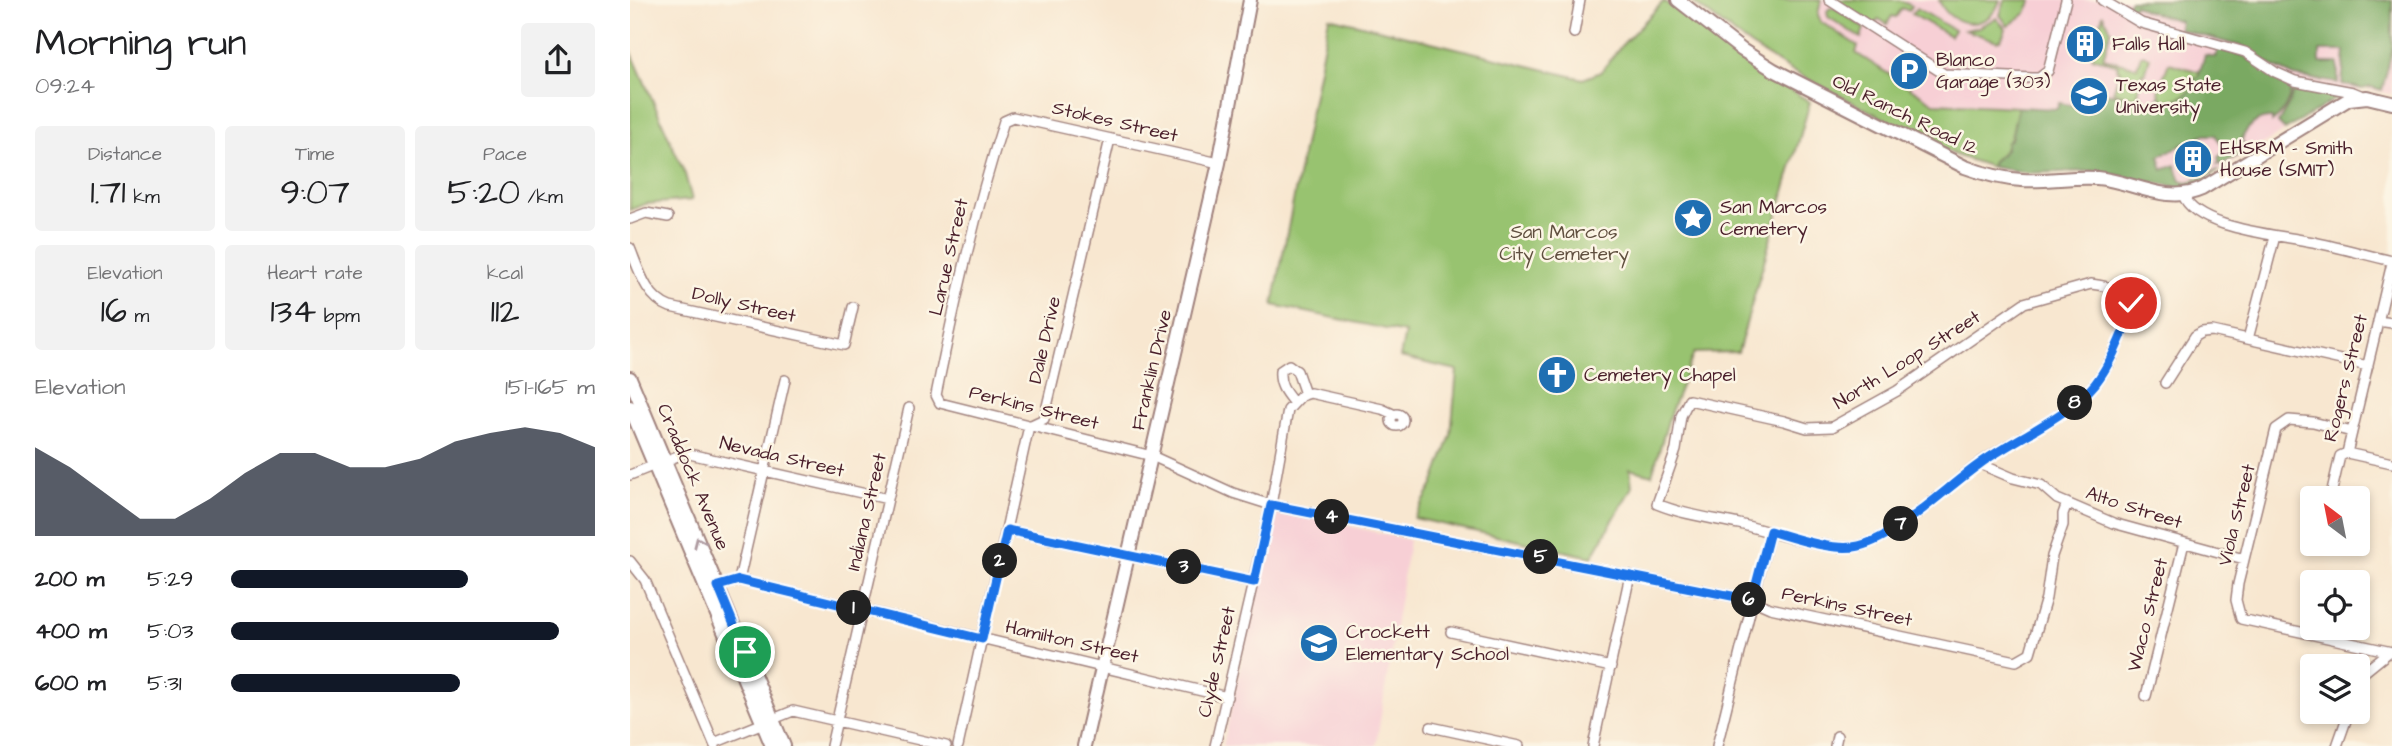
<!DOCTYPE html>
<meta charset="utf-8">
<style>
body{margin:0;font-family:"Architects Daughter",sans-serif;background:#f2f2f2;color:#202124;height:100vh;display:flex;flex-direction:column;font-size:26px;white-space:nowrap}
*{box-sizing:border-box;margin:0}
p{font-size:23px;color:#757577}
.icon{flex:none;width:38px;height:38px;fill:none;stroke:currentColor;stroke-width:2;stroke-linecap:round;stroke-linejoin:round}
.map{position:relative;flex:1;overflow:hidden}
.panel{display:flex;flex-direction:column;background:#fff;width:630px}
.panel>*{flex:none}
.needle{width:46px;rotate:328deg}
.buttons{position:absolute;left:1670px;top:486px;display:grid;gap:14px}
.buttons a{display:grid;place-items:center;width:70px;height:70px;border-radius:7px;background:#fff;box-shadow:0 4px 10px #0003;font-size:35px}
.pin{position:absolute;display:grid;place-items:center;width:60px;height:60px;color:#fff;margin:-30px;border:4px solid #fff;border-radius:50%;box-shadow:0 2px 7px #0007}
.km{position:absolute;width:35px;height:35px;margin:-18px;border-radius:50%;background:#222;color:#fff;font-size:19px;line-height:35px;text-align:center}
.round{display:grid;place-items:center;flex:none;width:74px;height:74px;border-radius:7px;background:#f2f2f2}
.head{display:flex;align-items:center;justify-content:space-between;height:119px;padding:0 35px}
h1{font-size:38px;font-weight:600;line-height:52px}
.metrics{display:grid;grid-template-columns:repeat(3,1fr);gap:10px;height:119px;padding:7px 35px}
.metrics div{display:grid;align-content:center;border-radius:7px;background:#f2f2f2;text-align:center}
.metrics b{font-size:35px;font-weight:600}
.metrics small{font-size:19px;font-weight:400}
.metrics p{font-size:19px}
.chart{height:196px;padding:14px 35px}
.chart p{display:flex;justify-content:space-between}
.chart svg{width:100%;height:126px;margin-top:7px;fill:#111827;opacity:.7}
ul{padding:0 35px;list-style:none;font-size:23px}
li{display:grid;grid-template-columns:112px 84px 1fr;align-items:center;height:52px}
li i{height:18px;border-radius:9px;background:#111827}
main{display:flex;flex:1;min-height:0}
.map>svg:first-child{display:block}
.built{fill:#f7cfd5}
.green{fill:#98c370;stroke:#71714e;stroke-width:2}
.forest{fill:#7aa962;stroke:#626446;stroke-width:2}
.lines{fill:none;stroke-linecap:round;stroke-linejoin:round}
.street-casing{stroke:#a1837e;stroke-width:12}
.secondary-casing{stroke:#a1837e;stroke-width:16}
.street{stroke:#fff;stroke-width:9}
.secondary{stroke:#fff;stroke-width:12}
.oneway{stroke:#ae9aa0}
.route-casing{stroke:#fff;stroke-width:14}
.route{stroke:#1a73e8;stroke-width:9}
.labels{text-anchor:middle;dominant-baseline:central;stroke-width:5;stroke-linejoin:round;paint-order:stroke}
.poi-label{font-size:19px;fill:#4a1f2b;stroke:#fcf5e5;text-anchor:start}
.street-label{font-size:19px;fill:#4a1f2b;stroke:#fcf5e5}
.park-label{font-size:19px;fill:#615040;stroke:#fcf5e5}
</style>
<main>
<section class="panel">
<div class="head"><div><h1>Morning run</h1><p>09:24</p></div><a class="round"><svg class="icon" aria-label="share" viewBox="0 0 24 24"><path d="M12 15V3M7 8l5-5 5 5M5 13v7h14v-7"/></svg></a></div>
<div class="metrics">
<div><p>Distance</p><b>1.71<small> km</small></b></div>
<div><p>Time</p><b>9:07</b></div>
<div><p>Pace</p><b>5:20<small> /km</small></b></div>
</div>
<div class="metrics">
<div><p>Elevation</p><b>16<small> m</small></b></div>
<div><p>Heart rate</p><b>134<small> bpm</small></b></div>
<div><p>kcal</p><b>112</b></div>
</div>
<div class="chart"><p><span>Elevation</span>151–165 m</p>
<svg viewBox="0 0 160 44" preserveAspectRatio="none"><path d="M0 44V13L10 20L20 29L30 38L40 38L50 31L60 22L70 15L80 15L90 20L100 20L110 17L120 11L130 8L140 6L150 8L160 13V44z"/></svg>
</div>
<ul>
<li><b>200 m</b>5:29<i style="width:65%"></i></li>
<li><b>400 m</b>5:03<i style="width:90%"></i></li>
<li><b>600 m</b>5:31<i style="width:63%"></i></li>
</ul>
</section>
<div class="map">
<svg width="1762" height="746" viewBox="0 0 1762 746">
<rect width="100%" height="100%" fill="#fcf5e5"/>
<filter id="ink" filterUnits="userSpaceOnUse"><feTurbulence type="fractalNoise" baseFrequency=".0143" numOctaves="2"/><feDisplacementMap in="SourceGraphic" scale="14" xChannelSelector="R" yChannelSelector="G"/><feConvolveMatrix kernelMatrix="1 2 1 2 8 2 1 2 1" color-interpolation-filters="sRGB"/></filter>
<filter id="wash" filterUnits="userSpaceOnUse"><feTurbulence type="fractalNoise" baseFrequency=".00686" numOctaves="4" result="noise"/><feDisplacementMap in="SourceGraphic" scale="28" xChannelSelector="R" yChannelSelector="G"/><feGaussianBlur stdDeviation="1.57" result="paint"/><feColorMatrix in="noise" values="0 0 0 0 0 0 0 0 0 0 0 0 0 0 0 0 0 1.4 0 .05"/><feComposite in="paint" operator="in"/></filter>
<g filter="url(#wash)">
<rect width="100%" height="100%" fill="#f8e7d0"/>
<path class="built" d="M 1058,0 L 1762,0 L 1762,94 L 1735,89 L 1709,97 L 1564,186 L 1543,188 L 1475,173 L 1379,173 L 1326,157 L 1159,71 L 1117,45 Z
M 645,509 L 779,540 L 746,746 L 593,746 Z"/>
<path class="green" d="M 1060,0 L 1191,0 L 1188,15 L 1191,22 L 1228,46 L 1226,53 L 1304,103 L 1388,107 C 1381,133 1385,143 1363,161 L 1362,167 L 1325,155 L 1160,70 L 1121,46 Z
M 1205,0 L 1269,0 L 1282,6 L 1279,11 L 1272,8 L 1266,17 L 1262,16 L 1257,24 L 1249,19 L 1244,25 Z
M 1309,0 L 1370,0 C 1360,32 1320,29 1309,0 Z
M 1375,0 L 1399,0 L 1402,1 L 1396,13 L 1378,26 L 1370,15 Z
M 1034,1 L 1119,64 L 1180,102 L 1108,352 L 1064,353 L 1040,414 L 1022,475 L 1000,469 L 1002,487 L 962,557 L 784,518 L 803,485 L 821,435 L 827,370 L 770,357 L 775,333 L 643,305 L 699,17 L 953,79 L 971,72 L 991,46 Z
M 1200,8 L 1205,8 L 1234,28 L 1231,38 L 1198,17 L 1197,11 Z
M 1287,8 L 1324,30 L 1320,36 L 1282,14 Z
M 1473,15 L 1481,30 L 1473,58 L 1507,67 L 1511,55 L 1520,57 L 1515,74 L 1512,73 L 1507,99 L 1483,92 L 1490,71 L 1487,70 L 1488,65 L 1462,57 L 1463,53 L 1461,52 Z
M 1366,18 L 1376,29 L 1371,40 L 1367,41 L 1335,30 L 1349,27 Z
M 0,49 L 55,174 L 62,200 L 15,204 L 0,210 Z
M 1539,63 L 1570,72 L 1568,78 L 1564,78 L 1565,84 C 1557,98 1546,101 1530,100 L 1529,88 Z"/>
<path class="forest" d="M 1500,0 L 1762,0 L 1762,51 L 1752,90 L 1741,87 L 1732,89 L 1712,84 L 1715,51 L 1690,51 L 1690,63 L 1708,63 L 1708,83 L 1664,76 L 1645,67 L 1613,47 L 1549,29 L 1550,21 L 1514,10 L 1505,4 L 1500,11 L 1494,8 Z
M 1588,49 L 1613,55 L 1658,83 L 1661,87 C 1660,101 1653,113 1642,122 L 1642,118 C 1627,117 1615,128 1611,142 L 1614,143 L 1614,152 L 1594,164 L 1586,165 L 1589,163 L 1588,157 L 1597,151 L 1585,135 L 1573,135 L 1529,156 L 1533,170 L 1545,165 L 1551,180 L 1557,183 C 1568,179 1577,172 1589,170 L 1572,182 L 1552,188 L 1466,171 L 1399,173 L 1362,167 L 1362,162 L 1376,150 L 1376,143 L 1381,139 L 1388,107 L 1427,109 L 1429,103 L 1463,109 L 1470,104 L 1476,93 L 1507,99 L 1508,95 L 1512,96 L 1511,100 L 1525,104 L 1529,97 C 1542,106 1558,96 1565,84 L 1564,78 L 1568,77 L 1575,55 L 1585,57 Z
M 1665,86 L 1710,96 L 1655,130 L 1648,123 L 1659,104 Z"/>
</g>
<g filter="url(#ink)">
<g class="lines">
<g class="street-casing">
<path id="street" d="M 1199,0 L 1314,74 L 1402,78 L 1409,78 L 1418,71 L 1436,0
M 1472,0 L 1511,23 L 1615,52 L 1645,72 L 1665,81 L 1723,92 L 1735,97
M 944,33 L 950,0
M 589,163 L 383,117 L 374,121 C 345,211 325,302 306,395 L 310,403 L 522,456 L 603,493 L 641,505 L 1122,600 L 1140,608 L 1386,661 L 1400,653 L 1416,598 L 1422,556 L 1433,525 L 1433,514 L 1437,503
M 1553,195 C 1566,228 1641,234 1672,240 C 1702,245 1732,254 1762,261
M 0,219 L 16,213 L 38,217
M 0,248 C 9,270 16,298 40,307 L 214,345 L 223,307
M 1461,284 C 1478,286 1497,290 1503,308 C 1492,334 1482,362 1465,384 C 1440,415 1385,439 1351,462 C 1317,487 1270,535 1229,546 C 1200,553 1140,531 1109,524 C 1081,518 1054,515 1027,504 L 1046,450 L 1051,416 L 1059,400 L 1154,421 L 1177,428 L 1202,427 L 1267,391 L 1394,303 Z
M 1748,321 L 1762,323
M 1618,339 L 1645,236
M 1535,383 L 1565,336 L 1572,332 L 1582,331 L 1738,366
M 663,402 C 655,392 649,385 650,371 L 659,365 L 667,371 L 675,394
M761 420a6 6 0 1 1 12 0a6 6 0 1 1-12 0Z
M 1722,432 L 1683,422 L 1659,420 L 1646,429 L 1608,584 L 1606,600 L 1611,619 L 1762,652
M 1717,453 L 1762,463
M 1350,464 L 1383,478 L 1411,485 L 1427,499 L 1483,523 L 1614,559
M 0,475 L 55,453 L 258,499
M 1700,499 L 1710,456 L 1717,453 L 1762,263
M 377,530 L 623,582
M 0,561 L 15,580 L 85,746
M 109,580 L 155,380
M 81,588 L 109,580 L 597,697
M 821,632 L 981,667
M 1727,682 L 1733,673 L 1759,652
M 1516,696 L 1554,543
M 801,727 L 889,746
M 84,743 L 163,711 L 316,746
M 201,746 L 279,408
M 328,746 L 399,426 L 414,419 L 480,139
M 585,746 L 641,505 L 658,410 L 671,396 L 680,393 L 752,409 L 763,414
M 963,746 L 1000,575
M 1087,746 L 1140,531
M 1205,746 L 1207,736
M 1707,746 L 1719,712"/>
</g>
<g class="secondary-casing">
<path id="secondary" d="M 1048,0 L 1112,50 L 1144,70 L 1335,167 C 1354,174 1372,179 1392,180 C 1417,182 1442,176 1467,178 C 1503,181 1536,205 1572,189 L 1719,99 L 1737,97 L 1762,103
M 0,378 L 154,746
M 0,407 L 142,746
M 454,746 L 589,163 L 620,0"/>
</g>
<use href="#street" class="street"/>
<use href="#secondary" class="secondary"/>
</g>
<defs><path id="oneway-chevron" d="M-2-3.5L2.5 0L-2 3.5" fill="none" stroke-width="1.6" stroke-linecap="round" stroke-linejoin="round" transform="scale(1.75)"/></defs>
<use class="oneway" href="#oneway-chevron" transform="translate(69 542) rotate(-113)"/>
</g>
<g class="lines" filter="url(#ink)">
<g class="route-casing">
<path id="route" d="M 115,652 L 88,586 L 109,580 L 352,639 L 377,530 L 624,582 L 641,505 L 1122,600 L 1140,531 C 1164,538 1204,552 1229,546 C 1267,537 1318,486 1351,463 C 1385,439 1440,415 1465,384 C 1482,362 1492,334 1503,308 L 1501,303"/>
</g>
<use href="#route" class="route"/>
</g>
<defs>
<g id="building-disc" transform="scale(2.0125)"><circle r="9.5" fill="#1f6fb2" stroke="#fcf5e5"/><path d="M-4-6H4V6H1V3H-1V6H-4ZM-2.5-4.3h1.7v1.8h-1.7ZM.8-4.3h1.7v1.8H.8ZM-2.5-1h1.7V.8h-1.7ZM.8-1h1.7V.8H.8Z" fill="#fff"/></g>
<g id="parking-disc" transform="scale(2.0125)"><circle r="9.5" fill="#1f6fb2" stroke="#fcf5e5"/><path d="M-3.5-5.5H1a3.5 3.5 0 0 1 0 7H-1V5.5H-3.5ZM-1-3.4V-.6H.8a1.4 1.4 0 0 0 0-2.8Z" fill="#fff"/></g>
<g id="university-disc" transform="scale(2.0125)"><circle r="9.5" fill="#1f6fb2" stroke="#fcf5e5"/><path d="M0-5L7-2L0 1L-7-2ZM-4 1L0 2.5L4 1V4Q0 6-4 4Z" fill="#fff"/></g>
<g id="sight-disc" transform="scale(2.0125)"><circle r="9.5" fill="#1f6fb2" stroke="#fcf5e5"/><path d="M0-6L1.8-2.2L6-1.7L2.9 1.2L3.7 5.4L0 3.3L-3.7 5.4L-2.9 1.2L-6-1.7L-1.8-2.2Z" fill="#fff"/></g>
<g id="church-disc" transform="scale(2.0125)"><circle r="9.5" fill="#1f6fb2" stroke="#fcf5e5"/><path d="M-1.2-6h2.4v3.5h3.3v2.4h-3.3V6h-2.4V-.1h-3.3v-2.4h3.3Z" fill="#fff"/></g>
<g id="school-disc" transform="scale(2.0125)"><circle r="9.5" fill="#1f6fb2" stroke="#fcf5e5"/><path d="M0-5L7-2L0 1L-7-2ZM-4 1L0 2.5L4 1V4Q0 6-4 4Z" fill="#fff"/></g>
</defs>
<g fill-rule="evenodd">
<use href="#building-disc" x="1455" y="44"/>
<use href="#parking-disc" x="1279" y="71"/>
<use href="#university-disc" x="1459" y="96"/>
<use href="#building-disc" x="1563" y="159"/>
<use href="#sight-disc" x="1063" y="218"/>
<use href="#church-disc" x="927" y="375"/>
<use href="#school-disc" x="689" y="643"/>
</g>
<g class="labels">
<g class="poi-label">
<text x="1482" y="44">Falls Hall</text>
<text x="1306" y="60">Blanco<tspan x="1306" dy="22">Garage (303)</tspan></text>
<text x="1486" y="85">Texas State<tspan x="1486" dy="22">University</tspan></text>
<text x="1590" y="148">EHSRM - Smith<tspan x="1590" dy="22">House (SMIT)</tspan></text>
<text x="1090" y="207">San Marcos<tspan x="1090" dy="22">Cemetery</tspan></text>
<text x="954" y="375">Cemetery Chapel</text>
<text x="716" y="632">Crockett<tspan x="716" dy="22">Elementary School</tspan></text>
</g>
<g class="street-label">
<text transform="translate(1275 115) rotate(26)">Old Ranch Road 12</text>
<text transform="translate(485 122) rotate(13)">Stokes Street</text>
<text transform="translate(319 257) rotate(-77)">Larue Street</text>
<text transform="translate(114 305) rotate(13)">Dolly Street</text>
<text transform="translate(415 340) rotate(-77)">Dale Drive</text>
<text transform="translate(1277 360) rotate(-32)">North Loop Street</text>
<text transform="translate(522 370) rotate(-77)">Franklin Drive</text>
<text transform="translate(1716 378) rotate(-76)">Rogers Street</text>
<text transform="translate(404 408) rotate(14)">Perkins Street</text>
<text transform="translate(152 457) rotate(13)">Nevada Street</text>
<text transform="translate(63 477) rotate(67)">Craddock Avenue</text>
<text transform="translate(1504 508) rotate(18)">Alto Street</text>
<text transform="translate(237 512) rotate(-77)">Indiana Street</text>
<text transform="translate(1607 515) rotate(-76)">Viola Street</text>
<text transform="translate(1217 607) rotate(12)">Perkins Street</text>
<text transform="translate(1518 615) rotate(-76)">Waco Street</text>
<text transform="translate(442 642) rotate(13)">Hamilton Street</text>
<text transform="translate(587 662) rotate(-77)">Clyde Street</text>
</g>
<g class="park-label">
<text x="934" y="232">San Marcos<tspan x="934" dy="22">City Cemetery</tspan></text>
</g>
</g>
</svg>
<div class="buttons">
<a><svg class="needle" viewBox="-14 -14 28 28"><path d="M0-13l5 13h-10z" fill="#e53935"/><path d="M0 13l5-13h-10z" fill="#757577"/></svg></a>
<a><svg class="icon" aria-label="locate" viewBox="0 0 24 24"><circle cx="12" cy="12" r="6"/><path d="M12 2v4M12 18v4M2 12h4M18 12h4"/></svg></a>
<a><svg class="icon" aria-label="layers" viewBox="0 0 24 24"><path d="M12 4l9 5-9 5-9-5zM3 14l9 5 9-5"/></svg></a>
</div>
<div class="pin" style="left:115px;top:652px;background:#1e9e55"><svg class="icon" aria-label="arrive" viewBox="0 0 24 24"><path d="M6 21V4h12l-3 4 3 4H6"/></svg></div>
<div class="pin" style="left:1501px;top:303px;background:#d93025"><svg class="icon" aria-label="check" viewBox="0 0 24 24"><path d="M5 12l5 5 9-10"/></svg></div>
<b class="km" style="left:224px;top:608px">1</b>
<b class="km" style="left:370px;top:561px">2</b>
<b class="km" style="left:554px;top:567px">3</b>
<b class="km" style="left:702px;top:517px">4</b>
<b class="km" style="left:911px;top:557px">5</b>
<b class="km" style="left:1119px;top:600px">6</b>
<b class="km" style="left:1271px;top:524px">7</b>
<b class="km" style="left:1445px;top:403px">8</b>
</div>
</main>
